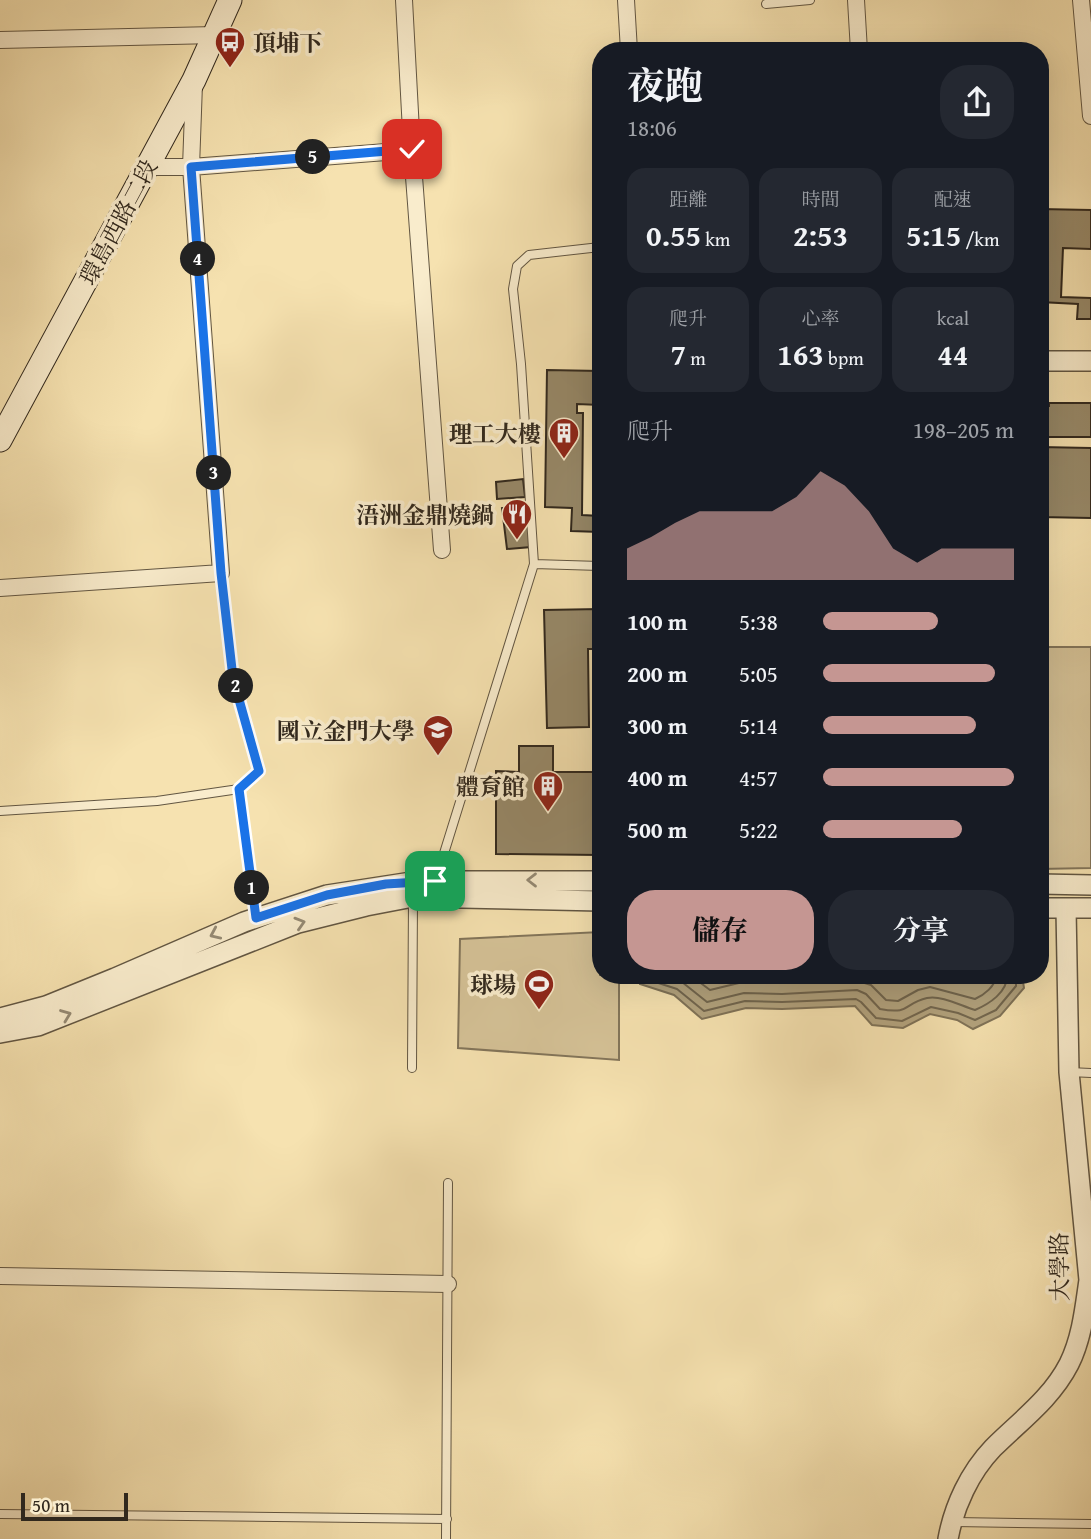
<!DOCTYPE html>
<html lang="zh-TW">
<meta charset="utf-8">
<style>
body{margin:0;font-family:"Gentium Book Plus","Noto Serif TC",serif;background:#242831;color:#f1f3f6;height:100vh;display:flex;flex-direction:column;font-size:26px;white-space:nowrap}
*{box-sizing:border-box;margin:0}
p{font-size:23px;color:#9ea1a6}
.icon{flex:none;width:38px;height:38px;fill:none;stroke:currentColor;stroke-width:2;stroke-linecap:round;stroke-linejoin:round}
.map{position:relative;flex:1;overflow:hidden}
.details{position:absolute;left:592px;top:42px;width:457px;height:942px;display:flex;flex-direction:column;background:#171b24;border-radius:28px;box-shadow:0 7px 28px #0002}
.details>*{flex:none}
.scale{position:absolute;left:21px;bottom:18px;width:107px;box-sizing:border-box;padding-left:7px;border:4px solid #31281d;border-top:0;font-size:19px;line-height:24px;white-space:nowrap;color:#31281d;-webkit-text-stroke:5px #f9eccc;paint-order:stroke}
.pin{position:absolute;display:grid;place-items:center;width:60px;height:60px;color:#fff;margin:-30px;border-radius:14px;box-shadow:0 4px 10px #0006}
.km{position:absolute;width:35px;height:35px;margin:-18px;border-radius:50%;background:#222;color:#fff;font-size:19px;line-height:35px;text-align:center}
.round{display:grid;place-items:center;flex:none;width:74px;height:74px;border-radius:28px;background:#242831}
.head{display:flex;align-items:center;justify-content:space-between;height:119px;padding:0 35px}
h1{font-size:38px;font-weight:700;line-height:52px}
.stats{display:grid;grid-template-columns:repeat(3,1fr);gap:10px;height:119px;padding:7px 35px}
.stats div{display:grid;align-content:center;border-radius:18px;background:#242831;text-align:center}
.stats b{font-size:30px;font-weight:700}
.stats small{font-size:19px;font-weight:400}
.stats p{font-size:19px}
.chart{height:196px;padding:14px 35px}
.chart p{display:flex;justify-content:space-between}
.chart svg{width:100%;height:126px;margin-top:7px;fill:#c59692;opacity:.7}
.cta{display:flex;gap:14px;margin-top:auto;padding:14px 35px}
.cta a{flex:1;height:80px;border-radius:28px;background:#c59692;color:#111;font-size:28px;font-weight:700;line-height:80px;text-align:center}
.cta a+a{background:#242831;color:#f1f3f6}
ul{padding:0 35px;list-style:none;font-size:23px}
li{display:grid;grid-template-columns:112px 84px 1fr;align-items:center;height:52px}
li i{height:18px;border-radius:9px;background:#c59692}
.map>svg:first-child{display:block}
.green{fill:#d5c297;stroke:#83755a;stroke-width:2}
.water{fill:#b3a37e;stroke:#7f7257;stroke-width:2}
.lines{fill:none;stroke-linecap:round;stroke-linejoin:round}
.shore{stroke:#72664e;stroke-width:2}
.building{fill:#978969;stroke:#31281d;stroke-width:2}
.service-casing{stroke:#625642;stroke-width:10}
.minor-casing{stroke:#625642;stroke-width:18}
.tertiary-casing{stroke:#625642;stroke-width:22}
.secondary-casing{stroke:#31281d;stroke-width:25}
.service{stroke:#f9eccc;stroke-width:8}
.minor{stroke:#f9eccc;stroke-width:16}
.tertiary{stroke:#f9eccc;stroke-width:19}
.secondary{stroke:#f9eccc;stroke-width:23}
.oneway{stroke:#958a74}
.route-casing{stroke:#fff;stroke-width:14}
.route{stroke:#1a73e8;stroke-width:9}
.labels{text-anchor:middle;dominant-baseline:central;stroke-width:7;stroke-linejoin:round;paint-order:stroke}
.poi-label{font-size:23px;font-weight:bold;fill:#31281d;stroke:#f9eccc;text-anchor:end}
.street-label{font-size:23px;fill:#31281d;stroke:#f9eccc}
</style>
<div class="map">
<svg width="1091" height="1539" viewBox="0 0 1091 1539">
<rect width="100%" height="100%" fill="#f6e2b0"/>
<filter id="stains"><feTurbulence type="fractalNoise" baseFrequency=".00286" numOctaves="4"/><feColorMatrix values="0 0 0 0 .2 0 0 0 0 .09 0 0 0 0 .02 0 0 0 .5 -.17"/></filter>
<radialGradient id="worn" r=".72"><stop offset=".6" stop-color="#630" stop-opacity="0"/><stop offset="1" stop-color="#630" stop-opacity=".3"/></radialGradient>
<path class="green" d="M 1040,647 L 1091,647 L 1091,868 L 1040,869 Z
M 600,932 L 600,975 L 619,975 L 619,1060 L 458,1048 L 460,939 Z"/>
<path class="water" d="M 640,975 L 1022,975 L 1024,988 L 1000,1016 L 973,1029 L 957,1020 L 930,1014 L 903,1028 L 872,1025 L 855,1006 L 782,1009 L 746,1008 L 702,1019 L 674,995 L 640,984 Z"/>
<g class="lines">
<path class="shore" d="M 646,975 L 649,980 L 677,989 L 704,1011 L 745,1001 L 782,1002 L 856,999 L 861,1002 L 876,1018 L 902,1021 L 931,1007 L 958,1013 L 975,1020 L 996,1010 L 1016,986 L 1016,975
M 662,975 L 682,982 L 707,1002 L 744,993 L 782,994 L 857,990 L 866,994 L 880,1009 C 911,1015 904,1003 927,998 C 942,995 961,1006 975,1010 C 989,1004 1008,992 1007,975
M 690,975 L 710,990 L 743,982 L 782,983 L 855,980 L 871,985 L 886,1000 L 898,1001 L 918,990 L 930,987 L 975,999 C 984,995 996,986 996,975"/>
</g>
<path class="building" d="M 1040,209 L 1091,210 L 1091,249 L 1063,248 L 1061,297 L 1091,298 L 1091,319 L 1077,319 L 1078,304 L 1040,302 Z
M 547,370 L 600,371 L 600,405 L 577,404 L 577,413 L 583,413 L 582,515 L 600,516 L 600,532 L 571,531 L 572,508 L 545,507 Z
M 1049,403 L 1091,403 L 1091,437 L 1040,437 L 1040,406 L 1049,406 Z
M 1040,447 L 1091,448 L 1091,518 L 1040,517 Z
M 523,479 L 525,497 L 497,499 L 496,482 Z
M 526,505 L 531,547 L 507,549 L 502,508 Z
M 600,609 L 600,649 L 588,649 L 589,727 L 547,728 L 544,610 Z
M 595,685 L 600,685 L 600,717 L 596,717 Z
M 519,746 L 553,746 L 553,772 L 600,772 L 600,855 L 496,854 L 496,771 L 519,772 Z"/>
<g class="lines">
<g class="service-casing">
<path id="service" d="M 766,4 L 810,0
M 534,564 L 521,364 L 513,289 L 517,266 L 529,255 L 600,247
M 221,573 L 233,678 L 259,771 L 239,789 L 255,916
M 0,811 L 157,801 L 239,789
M 436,879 L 534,564 L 600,566
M 412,1068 L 413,899
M 1069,1072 L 1091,1073
M 0,1514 L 447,1519
M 954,1522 L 1091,1524
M 446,1539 L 448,1183"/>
</g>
<g class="minor-casing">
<path id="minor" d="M 404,0 L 412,150 L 442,550
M 626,0 L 629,51
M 856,0 L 859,51
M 1081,0 L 1091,116
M 0,40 L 215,35
M 148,167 L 191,167 L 412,150
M 0,588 L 221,573 L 191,167 L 194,84
M 0,1276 L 448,1284"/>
</g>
<g class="tertiary-casing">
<path id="tertiary" d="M 1040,361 L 1091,361
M 1040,884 L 1091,885
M 1040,908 L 1091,908
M 0,1018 L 46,1006 L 115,978 L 244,922 L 327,895 L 418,881 L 600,881
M 0,1033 L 38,1026 L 298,923 L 366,906 L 413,897 L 600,901
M 948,1539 C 954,1506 970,1472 993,1448 C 1020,1421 1051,1399 1069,1364 C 1082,1338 1085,1308 1089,1280 L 1069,1072 L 1066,909"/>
</g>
<g class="secondary-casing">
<path id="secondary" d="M 0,440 L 194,80 L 230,0"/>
</g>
<use href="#service" class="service"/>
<use href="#minor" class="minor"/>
<use href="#tertiary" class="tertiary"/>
<use href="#secondary" class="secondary"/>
</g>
<defs><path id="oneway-chevron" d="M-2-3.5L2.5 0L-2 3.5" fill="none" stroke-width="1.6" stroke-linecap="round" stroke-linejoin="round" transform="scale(1.75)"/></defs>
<g class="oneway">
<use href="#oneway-chevron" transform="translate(532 880) rotate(-180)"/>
<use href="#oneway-chevron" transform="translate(300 923) rotate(-17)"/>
<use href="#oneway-chevron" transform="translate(215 934) rotate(156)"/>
<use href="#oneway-chevron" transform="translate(66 1015) rotate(-21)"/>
</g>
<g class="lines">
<g class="route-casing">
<path id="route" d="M 412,149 L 191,167 L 221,573 L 233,678 L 259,771 L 239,789 L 256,918 L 327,895 L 386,884 L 435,881"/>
</g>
<use href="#route" class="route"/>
</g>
<defs>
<g id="bus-pin" transform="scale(1.575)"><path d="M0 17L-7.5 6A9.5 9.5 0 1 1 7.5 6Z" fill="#8f2418" stroke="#f9eccc"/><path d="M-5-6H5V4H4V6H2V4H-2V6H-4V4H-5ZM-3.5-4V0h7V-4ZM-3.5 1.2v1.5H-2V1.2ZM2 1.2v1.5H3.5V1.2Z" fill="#fff"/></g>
<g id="building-pin" transform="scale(1.575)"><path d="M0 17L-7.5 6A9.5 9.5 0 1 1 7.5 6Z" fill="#8f2418" stroke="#f9eccc"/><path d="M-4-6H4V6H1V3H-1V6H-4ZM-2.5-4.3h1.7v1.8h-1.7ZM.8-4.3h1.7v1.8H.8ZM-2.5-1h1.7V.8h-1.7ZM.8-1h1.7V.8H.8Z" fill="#fff"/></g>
<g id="restaurant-pin" transform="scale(1.575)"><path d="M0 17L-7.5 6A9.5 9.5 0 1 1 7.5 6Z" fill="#8f2418" stroke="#f9eccc"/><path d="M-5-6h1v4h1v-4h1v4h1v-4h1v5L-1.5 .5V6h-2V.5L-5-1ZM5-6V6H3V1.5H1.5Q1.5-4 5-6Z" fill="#fff"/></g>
<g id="university-pin" transform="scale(1.575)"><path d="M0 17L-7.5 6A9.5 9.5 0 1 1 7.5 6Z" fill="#8f2418" stroke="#f9eccc"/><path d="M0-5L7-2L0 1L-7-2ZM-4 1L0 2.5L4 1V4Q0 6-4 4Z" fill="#fff"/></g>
<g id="stadium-pin" transform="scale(1.575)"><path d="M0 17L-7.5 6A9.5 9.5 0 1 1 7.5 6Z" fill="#8f2418" stroke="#f9eccc"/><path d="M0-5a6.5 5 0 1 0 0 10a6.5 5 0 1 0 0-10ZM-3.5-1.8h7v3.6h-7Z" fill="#fff"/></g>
</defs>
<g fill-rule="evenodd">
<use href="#bus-pin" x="230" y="42"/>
<use href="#building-pin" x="564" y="433"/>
<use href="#restaurant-pin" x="517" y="514"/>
<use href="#university-pin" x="438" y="730"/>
<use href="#building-pin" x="548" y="786"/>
<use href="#stadium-pin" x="539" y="984"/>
</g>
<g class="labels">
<g class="poi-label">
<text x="253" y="42" text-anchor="start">頂埔下</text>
<text x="541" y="433">理工大樓</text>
<text x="494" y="514">浯洲金鼎燒鍋</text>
<text x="415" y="730">國立金門大學</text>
<text x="525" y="786">體育館</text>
<text x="516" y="984">球場</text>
</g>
<g class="street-label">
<text transform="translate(118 222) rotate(-62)">環島西路二段</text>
<text transform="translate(1059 1267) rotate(-91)">大學路</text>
</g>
</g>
<rect width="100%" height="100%" filter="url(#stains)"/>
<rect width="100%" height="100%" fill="url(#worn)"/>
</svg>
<div class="scale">50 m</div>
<div class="pin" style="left:435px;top:881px;background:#1e9e55"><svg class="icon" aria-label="arrive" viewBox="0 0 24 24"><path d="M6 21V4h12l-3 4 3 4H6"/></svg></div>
<div class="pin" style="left:412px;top:149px;background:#d93025"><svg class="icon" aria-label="check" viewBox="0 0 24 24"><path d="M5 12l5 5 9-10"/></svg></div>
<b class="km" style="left:252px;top:888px">1</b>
<b class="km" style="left:236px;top:686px">2</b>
<b class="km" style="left:214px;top:473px">3</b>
<b class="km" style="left:198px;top:259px">4</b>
<b class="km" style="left:313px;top:157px">5</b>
<section class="details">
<div class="head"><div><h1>夜跑</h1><p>18:06</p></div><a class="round"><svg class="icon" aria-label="share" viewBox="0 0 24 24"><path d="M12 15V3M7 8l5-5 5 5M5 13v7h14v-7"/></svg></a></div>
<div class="stats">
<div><p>距離</p><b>0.55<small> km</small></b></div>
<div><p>時間</p><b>2:53</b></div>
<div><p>配速</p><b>5:15<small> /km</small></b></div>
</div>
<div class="stats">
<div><p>爬升</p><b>7<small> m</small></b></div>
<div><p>心率</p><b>163<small> bpm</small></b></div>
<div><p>kcal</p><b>44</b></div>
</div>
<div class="chart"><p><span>爬升</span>198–205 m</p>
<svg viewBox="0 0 160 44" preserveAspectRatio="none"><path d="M0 44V33L10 29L20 24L30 20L40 20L50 20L60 20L70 15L80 6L90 11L100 20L110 33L120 38L130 33L140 33L150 33L160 33V44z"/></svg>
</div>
<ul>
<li><b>100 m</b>5:38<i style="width:60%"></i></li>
<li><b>200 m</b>5:05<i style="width:90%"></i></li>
<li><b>300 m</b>5:14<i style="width:80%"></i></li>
<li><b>400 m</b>4:57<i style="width:100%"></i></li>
<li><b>500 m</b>5:22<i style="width:73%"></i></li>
</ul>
<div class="cta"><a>儲存</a><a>分享</a></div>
</section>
</div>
